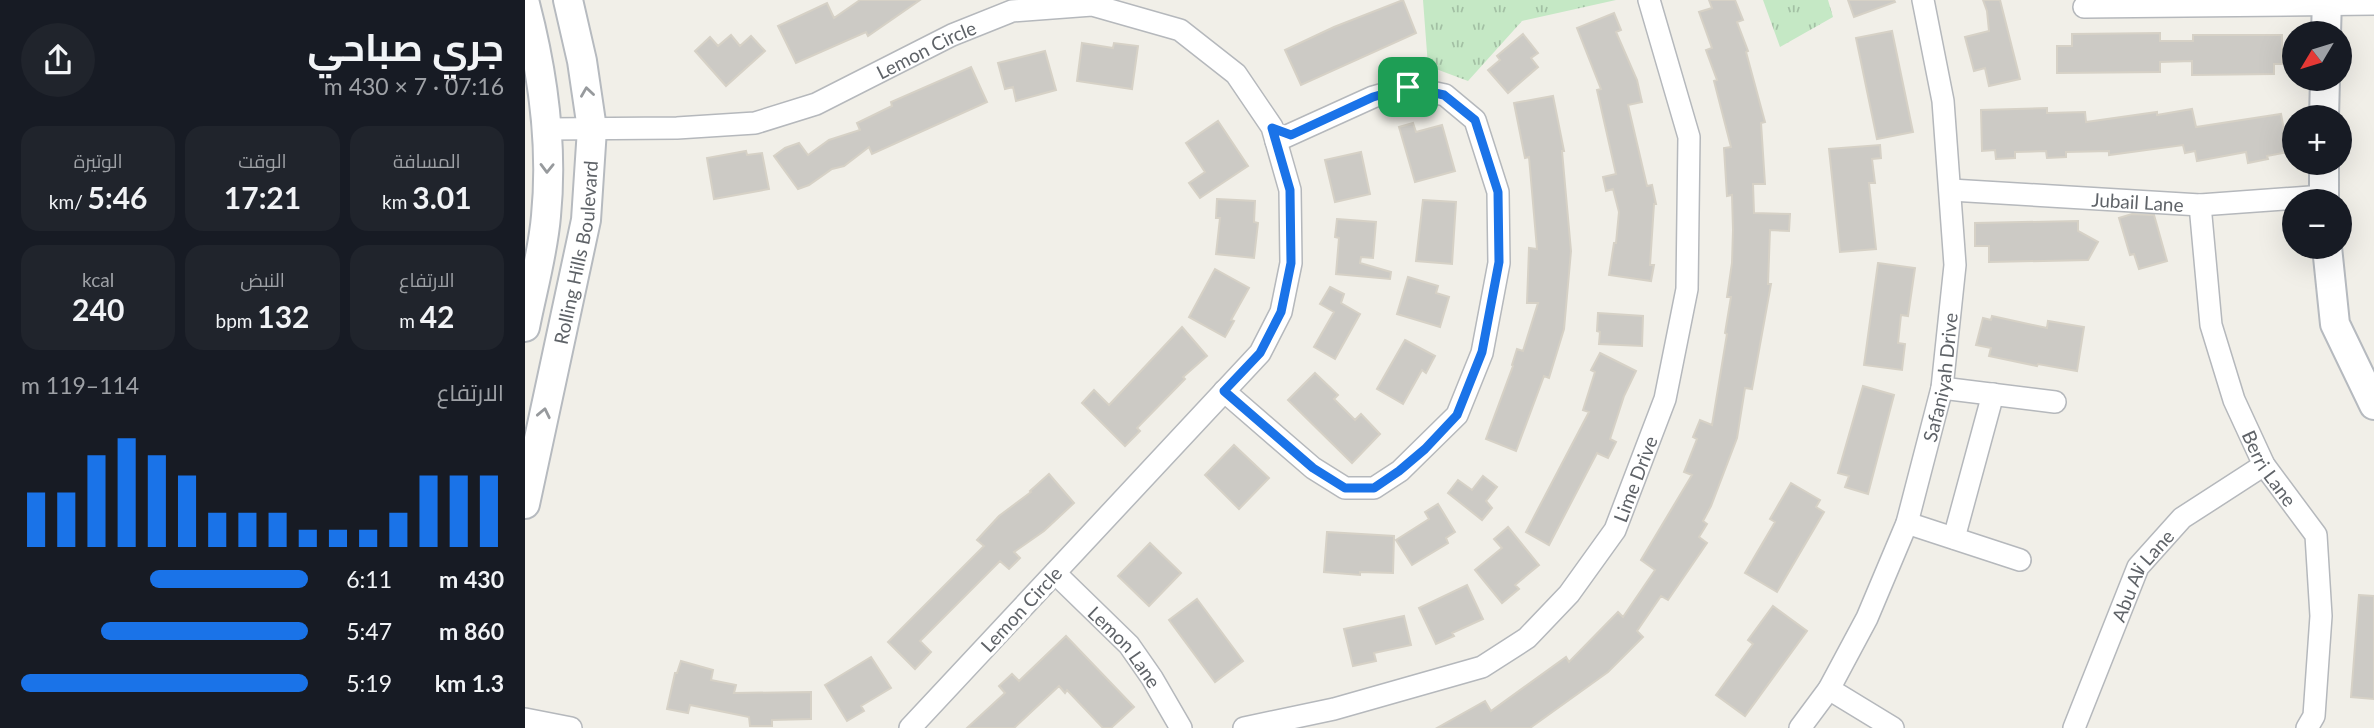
<!DOCTYPE html>
<html lang="ar">
<meta charset="utf-8">
<style>
body{margin:0;font-family:Lato,Cairo,sans-serif;background:#20242c;color:#f1f3f6;direction:rtl;height:100vh;display:flex;flex-direction:column;font-size:26px;white-space:nowrap}
*{box-sizing:border-box;margin:0}
p{font-size:23px;color:#9ea1a6}
.icon{flex:none;width:38px;height:38px;fill:none;stroke:currentColor;stroke-width:2;stroke-linecap:round;stroke-linejoin:round}
.map{position:relative;flex:1;overflow:hidden;direction:ltr}
.sheet{display:flex;flex-direction:column;background:#171b24;width:525px}
.sheet>*{flex:none}
.needle{width:46px;rotate:232deg}
.controls{position:absolute;left:1757px;top:21px;display:grid;gap:14px}
.controls a{display:grid;place-items:center;width:70px;height:70px;border-radius:50%;background:#171b24;box-shadow:0 7px 28px #0002;font-size:35px}
.pin{position:absolute;display:grid;place-items:center;width:60px;height:60px;color:#fff;margin:-30px;border-radius:14px;box-shadow:0 4px 10px #0006}
.round{display:grid;place-items:center;flex:none;width:74px;height:74px;border-radius:37px;background:#20242c}
.head{display:flex;align-items:center;justify-content:space-between;height:119px;padding:0 21px}
h1{font-size:38px;font-weight:700;line-height:52px}
.stats{display:grid;grid-template-columns:repeat(3,1fr);gap:10px;height:119px;padding:7px 21px}
.stats div{display:grid;align-content:center;border-radius:18px;background:#20242c;text-align:center}
.stats b{font-size:30px;font-weight:700}
.stats small{font-size:19px;font-weight:400}
.stats p{font-size:19px}
.chart{height:196px;padding:14px 21px}
.chart p{display:flex;justify-content:space-between}
.chart svg{width:100%;height:126px;margin-top:7px;stroke:#1a73e8;stroke-width:6}
ul{padding:0 21px;list-style:none;font-size:23px}
li{display:grid;grid-template-columns:112px 84px 1fr;align-items:center;height:52px}
li i{height:18px;border-radius:9px;background:#1a73e8}
main{display:flex;flex:1;min-height:0}
.map>svg:first-child{display:block}
.grass{fill:url(#grass-tufts)}
.building{fill:#cccac5;stroke:#d6d1c6;stroke-width:2}
.lines{fill:none;stroke-linecap:round;stroke-linejoin:round}
.minor-casing{stroke:#b5b8bc;stroke-width:24}
.secondary-casing{stroke:#b6babf;stroke-width:32}
.minor{stroke:#fff;stroke-width:21}
.secondary{stroke:#fff;stroke-width:28}
.oneway{stroke:#979a9d}
.route-casing{stroke:#fff;stroke-width:14}
.route{stroke:#1a73e8;stroke-width:9}
.labels{text-anchor:middle;dominant-baseline:central;stroke-width:7;stroke-linejoin:round;paint-order:stroke}
.street-label{font-size:19px;fill:#5f6368;stroke:#fff}
</style>
<main>
<div class="map">
<svg width="1849" height="728" viewBox="0 0 1849 728">
<defs>
<pattern id="grass-tufts" width="24" height="20" patternUnits="userSpaceOnUse" patternTransform="scale(1.75)"><rect width="24" height="20" fill="#c5e8c5"/><path d="M3 7l-1-3M5 7V3M7 7l1-3M15 17l-1-3M17 17v-4M19 17l1-3" fill="none" stroke="#a3c0a4"/></pattern>
</defs>
<rect width="100%" height="100%" fill="#f1efe8"/>
<path class="grass" d="M 898,0 L 1091,0 L 997,21 L 943,81 L 903,66 Z
M 1238,0 L 1303,0 L 1308,17 L 1255,47 Z"/>
<path class="building" d="M 335,0 L 395,0 L 343,36 L 341,32 L 271,63 L 253,26 L 302,3 L 309,18 Z
M 878,0 L 891,33 L 776,85 L 760,50 L 809,27 Z
M 1184,0 L 1210,0 L 1218,20 L 1212,22 L 1223,51 L 1221,52 L 1240,122 L 1236,123 L 1240,184 L 1228,184 L 1229,213 L 1265,214 L 1264,231 L 1245,230 L 1243,284 L 1246,284 L 1227,389 L 1220,388 L 1212,438 L 1186,506 L 1178,521 L 1182,524 L 1174,537 L 1182,543 L 1143,600 L 1136,596 L 1112,631 L 1118,637 L 1083,672 L 1005,728 L 912,728 L 960,701 L 966,711 L 1041,657 L 1044,662 L 1093,612 L 1098,617 L 1130,570 L 1116,560 L 1167,475 L 1159,472 L 1172,439 L 1168,437 L 1175,420 L 1187,425 L 1202,334 L 1200,333 L 1206,297 L 1202,297 L 1207,263 L 1208,230 L 1207,195 L 1202,196 L 1199,148 L 1206,147 L 1189,81 L 1192,80 L 1181,50 L 1187,48 L 1174,12 L 1187,8 Z
M 1323,0 L 1369,0 L 1370,2 L 1329,17 Z
M 1458,0 L 1475,0 L 1495,79 L 1464,86 L 1460,68 L 1449,71 L 1440,37 L 1464,31 L 1462,11 Z
M 1089,13 L 1096,30 L 1091,32 L 1112,80 L 1117,102 L 1103,105 L 1122,186 L 1127,185 L 1131,204 L 1129,204 L 1125,265 L 1129,265 L 1126,281 L 1084,275 L 1089,243 L 1091,243 L 1094,212 L 1088,189 L 1081,191 L 1078,177 L 1091,174 L 1072,90 L 1076,89 L 1052,28 Z
M 1367,31 L 1388,132 L 1352,139 L 1331,38 Z
M 1635,33 L 1635,41 L 1668,41 L 1668,35 L 1757,35 L 1757,64 L 1749,64 L 1749,74 L 1667,75 L 1667,61 L 1635,62 L 1635,72 L 1532,73 L 1532,46 L 1547,46 L 1547,34 Z
M 998,34 L 1013,53 L 1006,58 L 1013,67 L 983,93 L 963,70 L 975,60 L 972,56 Z
M 206,35 L 215,46 L 226,36 L 240,51 L 201,86 L 170,51 L 185,37 L 193,46 Z
M 557,43 L 588,48 L 589,43 L 613,46 L 607,89 L 552,81 Z
M 520,51 L 531,90 L 491,101 L 488,87 L 480,89 L 473,63 Z
M 446,67 L 462,102 L 347,154 L 344,147 L 319,166 L 307,169 L 284,185 L 273,189 L 249,156 L 260,148 L 274,143 L 283,155 L 304,140 L 335,130 L 332,123 L 367,106 L 366,102 Z
M 1028,96 L 1039,151 L 1037,151 L 1046,251 L 1039,329 L 1024,378 L 1019,376 L 991,451 L 961,439 L 988,366 L 987,365 L 992,349 L 998,351 L 1013,303 L 1002,303 L 1004,248 L 1012,249 L 1004,157 L 1000,158 L 989,103 Z
M 1522,108 L 1522,113 L 1560,112 L 1561,122 L 1632,112 L 1632,115 L 1667,109 L 1671,127 L 1756,114 L 1763,152 L 1742,156 L 1743,159 L 1723,163 L 1721,152 L 1672,161 L 1670,151 L 1660,153 L 1658,145 L 1584,155 L 1584,151 L 1541,152 L 1541,157 L 1522,158 L 1521,151 L 1490,152 L 1490,158 L 1471,159 L 1470,150 L 1457,151 L 1456,110 Z
M 693,121 L 723,166 L 675,198 L 664,183 L 680,172 L 661,143 Z
M 888,123 L 891,132 L 917,125 L 930,171 L 890,182 L 874,127 Z
M 1355,145 L 1356,158 L 1347,159 L 1350,183 L 1344,183 L 1351,249 L 1315,252 L 1304,149 Z
M 221,151 L 222,155 L 237,153 L 244,189 L 189,199 L 182,158 Z
M 836,152 L 845,194 L 810,202 L 800,160 Z
M 692,199 L 730,201 L 729,222 L 733,223 L 729,258 L 691,254 L 695,218 L 691,218 Z
M 898,200 L 931,202 L 927,264 L 891,261 Z
M 1607,214 L 1629,215 L 1642,261 L 1614,269 L 1609,254 L 1605,255 L 1594,218 Z
M 812,219 L 851,222 L 848,258 L 836,257 L 835,263 L 866,272 L 865,279 L 811,274 L 814,238 L 810,237 Z
M 1553,221 L 1553,231 L 1573,242 L 1563,260 L 1464,262 L 1464,246 L 1450,246 L 1450,223 Z
M 1353,263 L 1390,268 L 1383,316 L 1376,315 L 1373,343 L 1380,344 L 1377,370 L 1339,365 Z
M 690,269 L 724,288 L 706,320 L 709,321 L 700,337 L 664,317 Z
M 883,277 L 913,286 L 911,293 L 924,297 L 915,327 L 872,314 Z
M 805,287 L 819,294 L 816,303 L 835,314 L 810,359 L 789,347 L 809,312 L 795,304 Z
M 1073,313 L 1118,316 L 1117,346 L 1074,344 L 1075,332 L 1072,331 Z
M 1467,316 L 1522,328 L 1523,321 L 1559,327 L 1552,371 L 1513,364 L 1512,366 L 1464,356 L 1466,348 L 1451,345 L 1458,318 L 1466,320 Z
M 657,327 L 682,356 L 658,377 L 660,379 L 612,428 L 615,431 L 600,446 L 557,403 L 569,390 L 584,405 Z
M 880,340 L 910,356 L 901,373 L 897,370 L 878,404 L 852,389 Z
M 1075,353 L 1111,371 L 1099,396 L 1085,439 L 1091,442 L 1083,458 L 1072,453 L 1024,545 L 1001,532 L 1064,412 L 1058,410 L 1070,372 L 1066,370 Z
M 790,373 L 813,395 L 809,399 L 830,420 L 836,414 L 855,434 L 827,463 L 763,400 Z
M 1338,386 L 1369,395 L 1343,494 L 1320,487 L 1324,476 L 1313,473 Z
M 709,445 L 744,478 L 714,509 L 680,475 Z
M 524,474 L 549,503 L 519,531 L 489,552 L 495,558 L 484,569 L 475,561 L 395,641 L 406,652 L 390,669 L 363,642 L 459,546 L 452,540 L 474,516 L 506,492 L 505,491 Z
M 958,476 L 972,487 L 961,501 L 967,508 L 957,520 L 923,493 L 933,480 L 947,490 Z
M 1266,483 L 1295,500 L 1291,507 L 1299,512 L 1252,592 L 1220,573 L 1250,522 L 1245,519 Z
M 913,504 L 930,532 L 921,538 L 923,543 L 887,565 L 871,540 L 904,519 L 900,512 Z
M 983,527 L 1014,565 L 990,585 L 994,589 L 977,603 L 950,570 L 977,548 L 969,539 Z
M 802,532 L 869,536 L 868,573 L 835,572 L 835,575 L 799,572 Z
M 625,543 L 656,573 L 624,606 L 593,576 Z
M 942,585 L 958,619 L 927,633 L 929,636 L 911,644 L 894,608 Z
M 1834,595 L 1849,596 L 1849,699 L 1826,697 Z
M 672,599 L 718,661 L 690,682 L 644,620 Z
M 1248,606 L 1282,631 L 1220,716 L 1191,695 L 1228,644 L 1223,640 Z
M 879,616 L 886,645 L 849,653 L 851,661 L 828,666 L 819,629 Z
M 541,636 L 609,707 L 586,728 L 578,728 L 542,690 L 540,693 L 534,686 L 489,728 L 442,728 L 480,693 L 474,686 L 487,674 L 494,681 Z
M 346,657 L 366,688 L 336,706 L 339,711 L 322,721 L 300,685 Z
M 156,661 L 188,670 L 186,680 L 211,685 L 209,693 L 286,692 L 286,719 L 247,720 L 247,726 L 225,726 L 224,717 L 165,705 L 163,713 L 142,709 L 150,673 L 152,673 Z"/>
<g class="lines">
<g class="minor-casing">
<g id="minor">
<path d="M 1559,7 L 1849,4"/>
<path id="s1" d="M 23,129 L 152,128 L 230,123 L 291,104 L 427,35 L 487,11 L 567,5 L 655,30 L 711,74 L 747,127 L 765,190 L 766,263 L 756,312 L 735,353 L 385,728"/>
<path id="s2" d="M 1426,190 L 1675,205 L 1799,196"/>
<path id="s3" d="M 1675,205 L 1686,325 L 1709,400 L 1739,465 L 1791,535 L 1796,616 L 1789,716 L 1782,728"/>
<path d="M 1417,388 L 1530,402"/>
<path d="M 699,391 L 788,468 L 820,488 L 849,488 L 875,471 L 932,415 L 957,353 L 974,263 L 973,192 L 950,120 L 920,95 L 883,87 L 848,97 L 751,141"/>
<path d="M 1382,523 L 1495,560"/>
<path d="M 1429,538 L 1468,394"/>
<path id="s4" d="M 530,573 L 604,645 L 627,678 L 656,728"/>
<path d="M 1304,689 L 1368,728"/>
<path d="M 0,719 L 46,728"/>
<path id="s5" d="M 719,728 L 809,709 L 957,667 L 1002,638 L 1044,594 L 1090,530 L 1140,399 L 1162,289 L 1164,137 L 1124,0"/>
<path id="s6" d="M 1275,728 L 1304,689 L 1342,618 L 1382,523 L 1417,388 L 1430,265 L 1418,101 L 1398,0"/>
<path id="s7" d="M 1549,728 L 1613,567 L 1657,518 L 1739,465"/>
</g>
</g>
<g class="secondary-casing">
<g id="secondary">
<path d="M 0,4 C 18,73 28,145 21,216 C 18,253 7,291 0,327"/>
<path d="M 1801,33 L 1802,0"/>
<path d="M 1799,117 L 1800,79"/>
<path d="M 1799,163 L 1799,201"/>
<path d="M 1802,247 L 1810,324 L 1849,405"/>
<path id="s8" d="M 0,504 L 61,220 L 67,129 L 57,61 L 43,0"/>
</g>
</g>
<use href="#minor" class="minor"/>
<use href="#secondary" class="secondary"/>
</g>
<defs><path id="oneway-chevron" d="M-2-3.5L2.5 0L-2 3.5" fill="none" stroke-width="1.6" stroke-linecap="round" stroke-linejoin="round" transform="scale(1.75)"/></defs>
<g class="oneway">
<use href="#oneway-chevron" transform="translate(62 92) rotate(-98)"/>
<use href="#oneway-chevron" transform="translate(22 168) rotate(91)"/>
<use href="#oneway-chevron" transform="translate(19 413) rotate(-78)"/>
</g>
<g class="lines">
<g class="route-casing">
<path id="route" d="M 883,87 L 919,95 L 950,120 L 973,192 L 974,262 L 957,352 L 932,415 L 900,449 L 874,471 L 849,488 L 820,488 L 788,468 L 699,391 L 735,353 L 756,312 L 766,263 L 765,190 L 747,128 L 766,135 L 848,97 Z"/>
</g>
<use href="#route" class="route"/>
</g>
<g class="labels">
<g class="street-label">
<text stroke="none"><textPath href="#s1" startOffset="394">Lemon Circle</textPath></text>
<text stroke="none"><textPath href="#s2" startOffset="187">Jubail Lane</textPath></text>
<text stroke="none"><textPath href="#s8" startOffset="257">Rolling Hills Boulevard</textPath></text>
<text stroke="none"><textPath href="#s6" startOffset="382">Safaniyah Drive</textPath></text>
<text stroke="none"><textPath href="#s3" startOffset="276">Berri Lane</textPath></text>
<text stroke="none"><textPath href="#s5" startOffset="494">Lime Drive</textPath></text>
<text stroke="none"><textPath href="#s7" startOffset="168">Abu Ali Lane</textPath></text>
<text transform="translate(496 609) rotate(-47)">Lemon Circle</text>
<text stroke="none"><textPath href="#s4" startOffset="102">Lemon Lane</textPath></text>
</g>
</g>
</svg>
<div class="controls">
<a><svg class="needle" viewBox="-14 -14 28 28"><path d="M0-13l5 13h-10z" fill="#e53935"/><path d="M0 13l5-13h-10z" fill="#9ea1a6"/></svg></a>
<a>+</a>
<a>−</a>
</div>
<div class="pin" style="left:883px;top:87px;background:#1e9e55"><svg class="icon" aria-label="arrive" viewBox="0 0 24 24"><path d="M6 21V4h12l-3 4 3 4H6"/></svg></div>
</div>
<section class="sheet">
<div class="head"><div><h1>جري صباحي</h1><p>07:16 · 7 × 430 m</p></div><a class="round"><svg class="icon" aria-label="share" viewBox="0 0 24 24"><path d="M12 15V3M7 8l5-5 5 5M5 13v7h14v-7"/></svg></a></div>
<div class="stats">
<div><p>المسافة</p><b>3.01<small> km</small></b></div>
<div><p>الوقت</p><b>17:21</b></div>
<div><p>الوتيرة</p><b>5:46<small> /km</small></b></div>
</div>
<div class="stats">
<div><p>الارتفاع</p><b>42<small> m</small></b></div>
<div><p>النبض</p><b>132<small> bpm</small></b></div>
<div><p>kcal</p><b>240</b></div>
</div>
<div class="chart"><p><span>الارتفاع</span>114–119 m</p>
<svg viewBox="0 0 160 44" preserveAspectRatio="none"><path d="M5 44V25M15 44V25M25 44V12M35 44V6M45 44V12M55 44V19M65 44V32M75 44V32M85 44V32M95 44V38M105 44V38M115 44V38M125 44V32M135 44V19M145 44V19M155 44V19"/></svg>
</div>
<ul>
<li><b>430 m</b>6:11<i style="width:55%"></i></li>
<li><b>860 m</b>5:47<i style="width:72%"></i></li>
<li><b>1.3 km</b>5:19<i style="width:100%"></i></li>
</ul>
</section>
</main>
